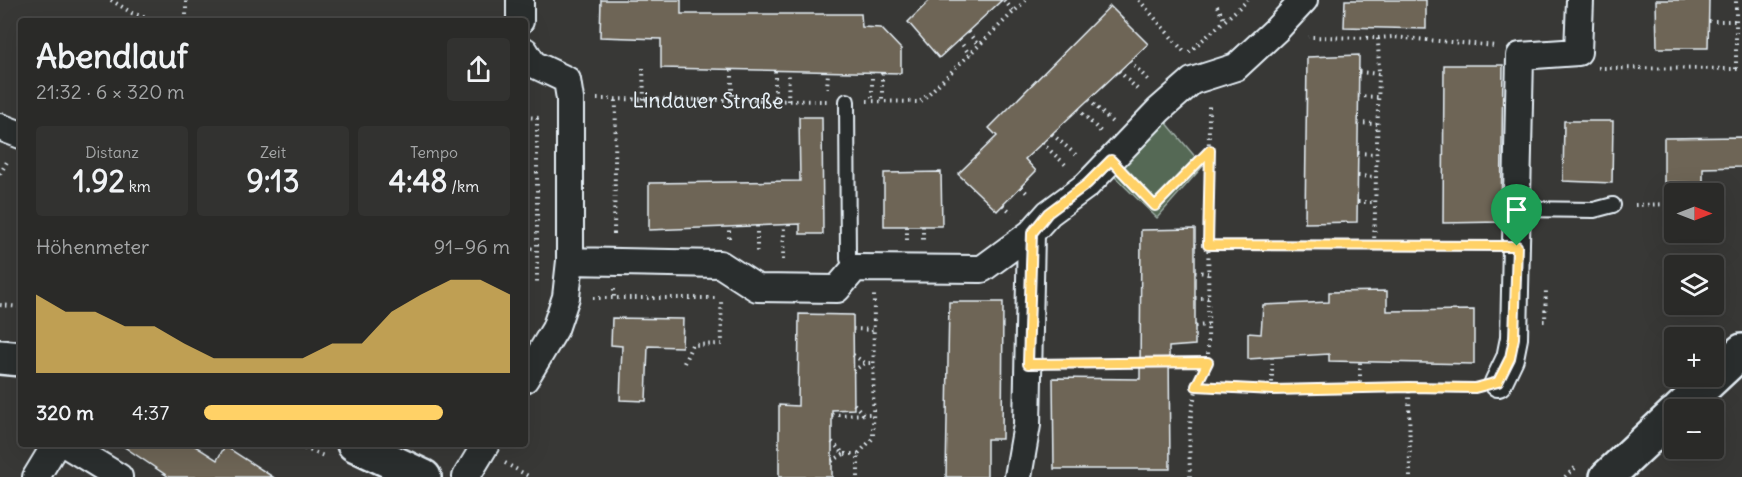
<!DOCTYPE html>
<html lang="de">
<meta charset="utf-8">
<style>
body{margin:0;font-family:Delius,sans-serif;background:#323230;color:#f1f3f6;height:100vh;display:flex;flex-direction:column;font-size:22px;white-space:nowrap}
*{box-sizing:border-box;margin:0}
p{font-size:20px;color:#a5a7a8}
.icon{flex:none;width:33px;height:33px;fill:none;stroke:currentColor;stroke-width:2;stroke-linecap:round;stroke-linejoin:round}
.map{position:relative;flex:1;overflow:hidden}
.panel{position:absolute;left:18px;top:18px;width:510px;height:429px;display:flex;flex-direction:column;background:#2a2a28;border-radius:6px;box-shadow:0 6px 24px #0002,0 0 0 2px #464645}
.panel>*{flex:none}
.needle{width:39px;rotate:90deg}
.controls{position:absolute;left:1664px;top:183px;display:grid;gap:12px}
.controls a{display:grid;place-items:center;width:60px;height:60px;border-radius:6px;background:#2a2a28;box-shadow:0 6px 24px #0002,0 0 0 2px #464645;font-size:30px}
.pin{position:absolute;display:grid;place-items:center;width:51px;height:51px;color:#fff;margin:-62px -26px;border-radius:50% 50% 50% 0;rotate:-45deg;box-shadow:0 0 6px #0007}
.pin .icon{rotate:45deg}
.round{display:grid;place-items:center;flex:none;width:63px;height:63px;border-radius:6px;background:#323230}
.headline{display:flex;align-items:center;justify-content:space-between;height:102px;padding:0 18px}
h1{font-size:33px;font-weight:700;line-height:45px}
.metrics{display:grid;grid-template-columns:repeat(3,1fr);gap:9px;height:102px;padding:6px 18px}
.metrics div{display:grid;align-content:center;border-radius:6px;background:#323230;text-align:center}
.metrics b{font-size:30px;font-weight:700}
.metrics small{font-size:16px;font-weight:400}
.metrics p{font-size:16px}
.chart{height:168px;padding:12px 18px}
.chart p{display:flex;justify-content:space-between}
.chart svg{width:100%;height:108px;margin-top:6px;fill:#ffd166;opacity:.7}
ul{padding:0 18px;list-style:none;font-size:20px}
li{display:grid;grid-template-columns:96px 72px 1fr;align-items:center;height:45px}
li i{height:15px;border-radius:8px;background:#ffd166}
.map>svg:first-child{display:block}
.green{fill:#556954;stroke:#9eada6;stroke-width:1.5}
.building{fill:#6e6556;stroke:#e8f1f8;stroke-width:1.5}
.lines{fill:none;stroke-linecap:round;stroke-linejoin:round}
.lane-casing{stroke:#e8f1f8;stroke-width:18}
.street-casing{stroke:#e8f1f8;stroke-width:30}
.secondary-casing{stroke:#e8f1f8;stroke-width:38}
.path{stroke:#e8f1f8;stroke-width:4;stroke-dasharray:1.5 4.5;stroke-linecap:butt}
.lane{stroke:#2a2d2e;stroke-width:14}
.street{stroke:#2a2d2e;stroke-width:26}
.secondary{stroke:#2a2d2e;stroke-width:33}
.route-casing{stroke:#fff;stroke-width:12}
.route{stroke:#ffd166;stroke-width:8}
.labels{text-anchor:middle;dominant-baseline:central;stroke-width:5;stroke-linejoin:round;paint-order:stroke}
.street-label{font-size:21px;fill:#e8f1f8;stroke:#2a2d2e}
</style>
<div class="map">
<svg width="1742" height="477" viewBox="0 0 1742 477">
<rect width="100%" height="100%" fill="#383836"/>
<filter id="ink" filterUnits="userSpaceOnUse"><feTurbulence type="fractalNoise" baseFrequency=".0167" numOctaves="2"/><feDisplacementMap in="SourceGraphic" scale="12" xChannelSelector="R" yChannelSelector="G"/><feConvolveMatrix kernelMatrix="1 2 1 2 8 2 1 2 1" color-interpolation-filters="sRGB"/></filter>
<g filter="url(#ink)">
<path class="green" d="M 1165,121 L 1203,166 L 1157,218 L 1112,174 Z"/>
<path class="building" d="M 601,0 L 681,0 L 681,14 L 861,14 L 862,27 L 881,28 L 901,49 L 901,73 L 661,68 L 661,39 L 600,37 Z
M 930,0 L 1002,0 L 939,58 L 908,22 Z
M 1345,0 L 1426,0 L 1426,29 L 1344,27 Z
M 1656,0 L 1709,0 L 1708,48 L 1657,48 Z
M 1110,6 L 1148,44 L 1025,159 L 1036,171 L 997,211 L 958,174 L 997,136 L 989,128 Z
M 1359,55 L 1357,222 L 1305,223 L 1307,57 Z
M 1444,65 L 1503,65 L 1501,222 L 1443,223 Z
M 799,117 L 822,117 L 823,234 L 800,234 L 800,224 L 649,230 L 649,183 L 800,181 Z
M 1564,121 L 1613,121 L 1612,183 L 1563,181 Z
M 1742,137 L 1742,167 L 1703,168 L 1703,183 L 1664,182 L 1664,138 Z
M 941,172 L 942,226 L 884,226 L 884,173 Z
M 1195,229 L 1195,345 L 1169,347 L 1170,469 L 1054,469 L 1053,378 L 1140,379 L 1141,230 Z
M 1387,291 L 1387,311 L 1474,310 L 1474,364 L 1329,361 L 1329,354 L 1248,359 L 1248,333 L 1261,334 L 1263,305 L 1329,302 L 1329,292 Z
M 949,302 L 1003,302 L 1002,439 L 987,439 L 987,477 L 946,477 Z
M 799,314 L 853,315 L 854,409 L 832,410 L 832,477 L 779,477 L 779,405 L 798,406 Z
M 612,318 L 683,319 L 682,347 L 648,346 L 646,401 L 620,400 L 622,346 L 611,345 Z
M 120,444 L 192,444 L 217,460 L 225,446 L 273,477 L 169,477 Z"/>
<g class="lines">
<g class="lane-casing">
<path id="lane" d="M 847,101 L 848,259 L 855,268
M 1518,209 L 1594,210 L 1613,205"/>
</g>
<g class="street-casing">
<path id="street" d="M 520,21 L 520,0
M 525,51 L 533,64 L 567,80 L 570,99 L 570,261 L 566,297 L 555,329 L 525,379
M 0,127 L 21,135
M 570,261 L 720,264 L 757,288 L 837,289 L 855,268 L 982,269 L 1031,233 L 1049,213 L 1087,185 L 1159,110 L 1192,81 L 1236,67 L 1277,29 L 1304,0
M 1498,383 L 1510,358 L 1514,338 L 1520,56 L 1578,52 L 1580,0
M 65,444 L 119,477
M 36,477 L 56,444
M 466,477 L 486,444
M 1018,477 L 1027,425 L 1031,233"/>
</g>
<g class="secondary-casing">
<path id="secondary" d="M 0,357 L 21,359
M 1679,410 L 1742,351
M 354,444 L 424,477
M 1607,477 L 1674,414"/>
</g>
<g class="path">
<path d="M 111,0 L 132,13 L 157,21"/>
<path d="M 1004,0 L 1014,12"/>
<path d="M 1139,0 L 1186,54"/>
<path d="M 1217,6 L 1225,21"/>
<path d="M 186,21 L 186,0"/>
<path d="M 1709,21 L 1736,21"/>
<path d="M 968,32 L 979,46"/>
<path d="M 1378,38 L 1393,37 L 1496,46"/>
<path d="M 959,40 L 970,55"/>
<path d="M 1189,52 L 1248,0"/>
<path d="M 1130,61 L 1150,82"/>
<path d="M 643,68 L 644,100"/>
<path d="M 1598,68 L 1742,69"/>
<path d="M 1736,69 L 1736,0"/>
<path d="M 732,70 L 732,100"/>
<path d="M 775,71 L 775,101"/>
<path d="M 1119,71 L 1140,92"/>
<path d="M 872,72 L 872,101"/>
<path d="M 1359,72 L 1379,74"/>
<path d="M 882,73 L 882,101"/>
<path d="M 827,89 L 828,72"/>
<path d="M 1358,96 L 1378,97"/>
<path id="s1" d="M 597,99 L 827,101"/>
<path d="M 1089,100 L 1112,122"/>
<path d="M 788,101 L 789,71"/>
<path d="M 867,101 L 920,102 L 1026,0"/>
<path d="M 1078,109 L 1101,132"/>
<path d="M 525,117 L 539,118"/>
<path d="M 537,118 L 537,285"/>
<path d="M 1358,123 L 1377,124"/>
<path d="M 1052,134 L 1076,155"/>
<path d="M 1042,143 L 1068,167"/>
<path d="M 1358,153 L 1376,154"/>
<path d="M 0,174 L 8,160"/>
<path d="M 1358,176 L 1376,177"/>
<path d="M 1130,180 L 1155,206 L 1210,151"/>
<path d="M 1021,187 L 1029,195"/>
<path d="M 1358,202 L 1374,202"/>
<path d="M 1003,205 L 1012,213"/>
<path d="M 1635,205 L 1674,204"/>
<path d="M 757,226 L 757,255"/>
<path d="M 923,226 L 923,243"/>
<path d="M 614,234 L 616,99"/>
<path d="M 729,238 L 729,227"/>
<path d="M 907,240 L 907,226"/>
<path d="M 1195,245 L 1374,245 L 1379,74 L 1378,38 L 1308,37"/>
<path d="M 1374,245 L 1490,246"/>
<path d="M 525,248 L 537,249"/>
<path d="M 783,260 L 784,225"/>
<path d="M 1195,272 L 1208,273"/>
<path d="M 614,289 L 614,298"/>
<path d="M 593,298 L 718,298"/>
<path d="M 1195,298 L 1208,298"/>
<path d="M 0,305 L 21,307"/>
<path d="M 1543,321 L 1545,321 L 1546,289"/>
<path d="M 1195,326 L 1208,325"/>
<path d="M 853,329 L 874,330"/>
<path d="M 853,355 L 865,363 L 873,363"/>
<path d="M 1272,357 L 1272,390"/>
<path d="M 684,363 L 692,345 L 722,344 L 721,299"/>
<path d="M 1056,363 L 1208,361"/>
<path d="M 853,371 L 865,363"/>
<path d="M 1197,386 L 1272,390 L 1409,387"/>
<path d="M 1360,388 L 1360,361"/>
<path d="M 854,404 L 863,414"/>
<path d="M 832,415 L 873,414"/>
<path d="M 832,442 L 844,454 L 858,454"/>
<path d="M 293,444 L 324,456"/>
<path d="M 832,461 L 844,454"/>
<path d="M 505,463 L 530,477"/>
<path d="M 858,477 L 858,454 L 873,438 L 874,295"/>
<path d="M 1190,477 C 1189,431 1187,404 1208,361 L 1209,103"/>
<path d="M 1410,477 L 1409,387 L 1471,388"/>
<path d="M 1565,477 L 1576,467"/>
</g>
<use href="#lane" class="lane"/>
<use href="#street" class="street"/>
<use href="#secondary" class="secondary"/>
</g>
</g>
<g class="lines" filter="url(#ink)">
<g class="route-casing">
<path id="route" d="M 1210,150 L 1208,245 L 1517,246 L 1514,338 L 1510,358 L 1498,382 L 1475,388 L 1409,387 L 1272,390 L 1196,386 L 1208,362 L 1028,364 L 1032,233 L 1048,213 L 1087,184 L 1111,160 L 1155,206 Z"/>
</g>
<use href="#route" class="route"/>
</g>
<g class="labels">
<g class="street-label">
<text stroke="none"><textPath href="#s1" startOffset="111">Lindauer Straße</textPath></text>
</g>
</g>
</svg>
<div class="controls">
<a><svg class="needle" viewBox="-14 -14 28 28"><path d="M0-13l5 13h-10z" fill="#e53935"/><path d="M0 13l5-13h-10z" fill="#a5a7a8"/></svg></a>
<a><svg class="icon" aria-label="layers" viewBox="0 0 24 24"><path d="M12 4l9 5-9 5-9-5zM3 14l9 5 9-5"/></svg></a>
<a>+</a>
<a>−</a>
</div>
<div class="pin" style="left:1517px;top:246px;background:#1e9e55"><svg class="icon" aria-label="arrive" viewBox="0 0 24 24"><path d="M6 21V4h12l-3 4 3 4H6"/></svg></div>
<section class="panel">
<div class="headline"><div><h1>Abendlauf</h1><p>21:32 · 6 × 320 m</p></div><a class="round"><svg class="icon" aria-label="share" viewBox="0 0 24 24"><path d="M12 15V3M7 8l5-5 5 5M5 13v7h14v-7"/></svg></a></div>
<div class="metrics">
<div><p>Distanz</p><b>1.92<small> km</small></b></div>
<div><p>Zeit</p><b>9:13</b></div>
<div><p>Tempo</p><b>4:48<small> /km</small></b></div>
</div>
<div class="chart"><p><span>Höhenmeter</span>91–96 m</p>
<svg viewBox="0 0 160 44" preserveAspectRatio="none"><path d="M0 44V12L10 19L20 19L30 25L40 25L50 32L60 38L70 38L80 38L90 38L100 32L110 32L120 19L130 12L140 6L150 6L160 12V44z"/></svg>
</div>
<ul>
<li><b>320 m</b>4:37<i style="width:78%"></i></li>
</ul>
</section>
</div>
